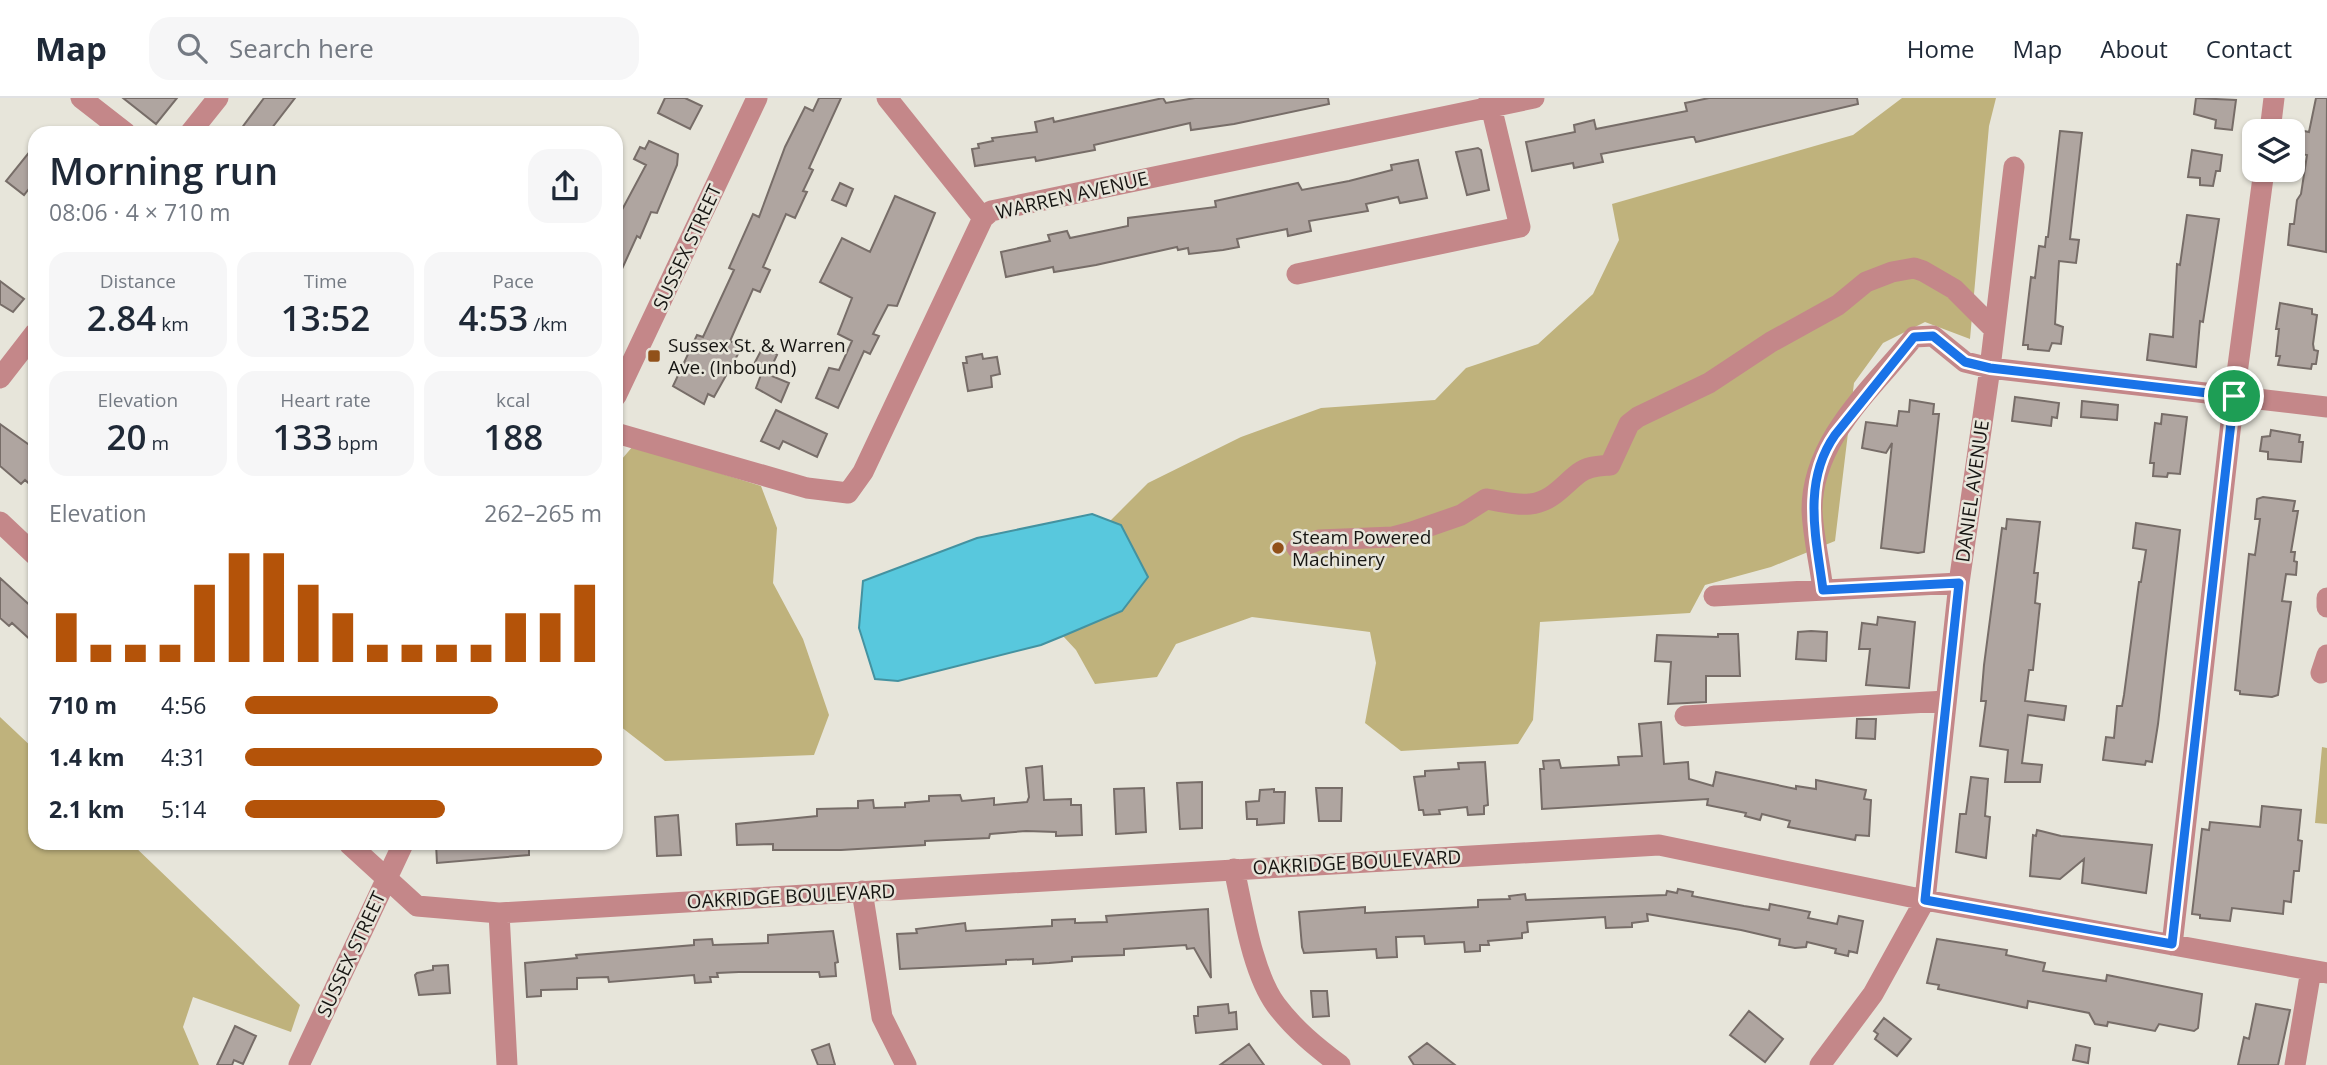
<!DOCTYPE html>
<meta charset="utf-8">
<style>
body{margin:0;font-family:"Open Sans",sans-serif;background:#f6f6f7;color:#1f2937;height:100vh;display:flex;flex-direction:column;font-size:26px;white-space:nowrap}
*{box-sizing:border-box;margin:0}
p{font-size:23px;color:#747a83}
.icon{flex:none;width:38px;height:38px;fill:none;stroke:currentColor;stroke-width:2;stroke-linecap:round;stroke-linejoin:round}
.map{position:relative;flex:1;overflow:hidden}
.drawer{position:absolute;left:28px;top:28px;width:595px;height:724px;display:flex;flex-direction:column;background:#fff;border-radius:21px;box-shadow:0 2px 5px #0004}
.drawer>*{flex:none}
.tools{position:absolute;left:2242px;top:21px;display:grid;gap:14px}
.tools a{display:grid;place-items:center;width:63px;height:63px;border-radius:14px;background:#fff;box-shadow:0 2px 5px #0004;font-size:35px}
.pin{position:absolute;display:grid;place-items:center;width:60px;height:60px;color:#fff;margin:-30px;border:4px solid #fff;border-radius:50%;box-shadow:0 2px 7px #0007}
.round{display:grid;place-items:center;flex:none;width:74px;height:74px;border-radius:21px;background:#f6f6f7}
.summary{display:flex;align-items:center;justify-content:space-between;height:119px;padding:0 21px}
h1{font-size:38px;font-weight:600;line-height:52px}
.stats{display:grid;grid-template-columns:repeat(3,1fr);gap:10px;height:119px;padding:7px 21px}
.stats div{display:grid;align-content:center;border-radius:18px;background:#f6f6f7;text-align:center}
.stats b{font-size:35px;font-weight:600}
.stats small{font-size:19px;font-weight:400}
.stats p{font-size:19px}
.chart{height:196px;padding:14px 21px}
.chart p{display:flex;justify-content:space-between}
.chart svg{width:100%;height:126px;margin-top:7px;stroke:#b45309;stroke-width:6}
ul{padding:0 21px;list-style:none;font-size:23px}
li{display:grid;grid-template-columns:112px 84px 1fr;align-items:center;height:52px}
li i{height:18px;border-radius:9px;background:#b45309}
header{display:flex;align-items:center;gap:42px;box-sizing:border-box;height:98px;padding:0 35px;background:#fff;border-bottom:2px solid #e0e1e3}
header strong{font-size:33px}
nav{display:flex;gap:38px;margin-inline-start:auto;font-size:24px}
.search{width:490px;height:63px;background:#f6f6f7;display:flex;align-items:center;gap:18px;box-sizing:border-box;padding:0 24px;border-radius:21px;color:#747a83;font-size:26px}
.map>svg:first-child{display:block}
.green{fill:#bfb27c}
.water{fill:#58c8dd;stroke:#4492a0;stroke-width:2}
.building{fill:#afa5a0;stroke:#776d68;stroke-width:2}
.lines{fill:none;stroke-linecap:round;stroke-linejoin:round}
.minor{stroke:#c48789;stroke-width:21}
.route-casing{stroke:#fff;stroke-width:14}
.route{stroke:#1a73e8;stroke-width:9}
.poi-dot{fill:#91511a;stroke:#e7e5da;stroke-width:2.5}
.labels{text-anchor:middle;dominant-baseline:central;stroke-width:5;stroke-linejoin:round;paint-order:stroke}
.street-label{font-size:19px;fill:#161512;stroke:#e7e5da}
.poi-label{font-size:19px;fill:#161512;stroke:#e7e5da;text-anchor:start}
</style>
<header>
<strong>Map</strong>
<div class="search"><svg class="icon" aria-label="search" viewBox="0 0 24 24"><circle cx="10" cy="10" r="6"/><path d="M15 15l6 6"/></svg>Search here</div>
<nav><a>Home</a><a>Map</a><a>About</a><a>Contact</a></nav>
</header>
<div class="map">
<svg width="2327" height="967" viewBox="0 0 2327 967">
<rect width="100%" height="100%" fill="#e7e5da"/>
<path class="green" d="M 1902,0 L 1996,0 L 1989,28 L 1970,241 L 1925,224 L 1883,245 L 1854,285 L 1835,443 L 1771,469 L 1705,487 L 1690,515 L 1540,524 L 1533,622 L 1518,646 L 1401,653 L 1365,625 L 1376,565 L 1370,534 L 1252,519 L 1176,546 L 1157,579 L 1095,586 L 1076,552 L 1063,538 L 1122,513 L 1121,427 L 1110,423 L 1148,385 L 1241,339 L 1321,310 L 1435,302 L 1466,270 L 1538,246 L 1593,196 L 1619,142 L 1612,106 L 1853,37 Z
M 633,348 L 761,388 L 777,430 L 773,485 L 803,541 L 829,617 L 814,657 L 665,663 L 616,625 L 616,368 Z
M 0,619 L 35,652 L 35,746 L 132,746 L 300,907 L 291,934 L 193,899 L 183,929 L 199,967 L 0,967 Z
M 2322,649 L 2327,650 L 2327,726 L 2315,725 Z"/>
<path class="water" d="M 1092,416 L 1121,427 L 1148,479 L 1122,513 L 1063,538 L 1041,547 L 898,583 L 875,581 L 859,530 L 863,483 L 977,440 Z"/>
<path class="building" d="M 123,0 L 177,0 L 156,26 Z
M 264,0 L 295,0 L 268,35 L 238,35 Z
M 665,0 L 685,0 L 702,8 L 690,31 L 658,15 Z
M 819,0 L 841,0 L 809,70 L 813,72 L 803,93 L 807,94 L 795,120 L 786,116 L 763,169 L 770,172 L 760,194 L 753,191 L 730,243 L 742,249 L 714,299 L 708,296 L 704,306 L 673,288 L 697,237 L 703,239 L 734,172 L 729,170 L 753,116 L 759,119 L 785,49 L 805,9 L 813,13 Z
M 1163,0 L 1166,5 L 1195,0 L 1328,0 L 1329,6 L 1234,26 L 1191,32 L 1190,25 L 1094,47 L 1095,52 L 1036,63 L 1035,59 L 975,68 L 972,51 L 979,50 L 978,46 L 993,43 L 992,40 L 1037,34 L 1035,24 L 1053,20 L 1054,24 Z
M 1709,0 L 1857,0 L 1858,6 L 1696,44 L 1694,39 L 1691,39 L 1601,56 L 1603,64 L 1574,70 L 1573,65 L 1532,73 L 1526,44 L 1575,34 L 1574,27 L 1594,22 L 1596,31 L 1687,13 L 1685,5 Z
M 2196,0 L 2236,2 L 2232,32 L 2215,30 L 2216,22 L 2194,16 Z
M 2316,0 L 2327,0 L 2326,154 L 2288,147 L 2290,126 L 2294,126 L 2297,102 L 2301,96 L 2307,57 L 2300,56 L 2304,33 L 2309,34 Z
M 2060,33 L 2082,35 L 2070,141 L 2079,142 L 2076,165 L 2059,163 L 2055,226 L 2063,229 L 2061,246 L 2052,245 L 2049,253 L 2028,251 L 2028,247 L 2023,247 L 2031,179 L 2035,180 L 2039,148 L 2045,149 L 2046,139 L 2048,139 Z
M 649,43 L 678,56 L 677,67 L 657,115 L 651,114 L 640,140 L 637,138 L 616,184 L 616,123 L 646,67 L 634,61 L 640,49 L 645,51 Z
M 35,47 L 35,83 L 24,97 L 6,83 Z
M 1478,50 L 1481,52 L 1489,92 L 1467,97 L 1456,54 Z
M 2192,52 L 2222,57 L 2220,73 L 2216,73 L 2213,88 L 2200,87 L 2200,80 L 2188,79 Z
M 1418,62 L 1427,100 L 1400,105 L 1398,99 L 1366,106 L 1368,113 L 1309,123 L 1311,133 L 1288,138 L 1287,131 L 1237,141 L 1239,149 L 1223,152 L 1189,156 L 1188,150 L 1178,152 L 1177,149 L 1096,167 L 1054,174 L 1053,169 L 1006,179 L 1001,154 L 1050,143 L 1048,137 L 1067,133 L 1070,140 L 1128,128 L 1128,120 L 1216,109 L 1215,103 L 1298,85 L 1302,92 L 1349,83 L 1392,72 L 1391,67 Z
M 840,85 L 853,91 L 846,108 L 832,102 Z
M 895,98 L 935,115 L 897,208 L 888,207 L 873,236 L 879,238 L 870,256 L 864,253 L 838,310 L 816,300 L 829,270 L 839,272 L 852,243 L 838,236 L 852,200 L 820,184 L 842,140 L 870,154 Z
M 2187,117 L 2219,121 L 2203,224 L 2200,223 L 2196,269 L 2147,262 L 2150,236 L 2173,239 L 2177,166 L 2180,167 Z
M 0,183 L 24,201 L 13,214 L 0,206 Z
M 2280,205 L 2312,211 L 2312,216 L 2317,217 L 2313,246 L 2314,252 L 2318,253 L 2316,266 L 2312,266 L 2311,271 L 2278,267 L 2280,258 L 2276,258 L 2279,231 L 2276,231 Z
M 763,249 L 777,257 L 769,274 L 754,266 Z
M 982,256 L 983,261 L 997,259 L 1000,276 L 991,278 L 992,289 L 968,293 L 963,265 L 967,265 L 966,259 Z
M 762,274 L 789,285 L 781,304 L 756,290 Z
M 2015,299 L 2059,305 L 2057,320 L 2052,319 L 2051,328 L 2012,323 Z
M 1910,302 L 1934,306 L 1933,316 L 1939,316 L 1924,454 L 1918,455 L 1881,450 L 1892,345 L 1886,355 L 1862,350 L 1866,324 L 1897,328 L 1899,313 L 1909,314 Z
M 2082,303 L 2118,307 L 2117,322 L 2081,319 Z
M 776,312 L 827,336 L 817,359 L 783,343 L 779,351 L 761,343 Z
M 2162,316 L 2187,319 L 2180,376 L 2168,375 L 2167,379 L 2153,378 L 2154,365 L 2150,365 L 2155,325 L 2161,326 Z
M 0,326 L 35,351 L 35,391 L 25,382 L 21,386 L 0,368 Z
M 2271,332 L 2300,337 L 2299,344 L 2303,344 L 2301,364 L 2268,361 L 2268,354 L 2260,353 L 2262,339 L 2270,338 Z
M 2263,399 L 2295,403 L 2293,413 L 2298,413 L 2291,454 L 2295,454 L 2294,463 L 2297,464 L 2296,477 L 2286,476 L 2282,503 L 2291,504 L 2278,597 L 2272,599 L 2240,596 L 2240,593 L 2235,592 L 2249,456 L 2255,457 L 2260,421 L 2255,421 L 2257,401 Z
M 2007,421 L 2040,424 L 2034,475 L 2038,475 L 2035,505 L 2040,506 L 2033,572 L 2029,572 L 2025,603 L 2066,608 L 2064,622 L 2028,617 L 2022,665 L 2042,667 L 2040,684 L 2005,684 L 2008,652 L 1980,648 L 1986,603 L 1981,603 L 1984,567 L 2002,430 L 2006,431 Z
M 2136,425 L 2180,432 L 2158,626 L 2152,664 L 2146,663 L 2145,667 L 2103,662 L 2106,639 L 2114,640 L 2117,608 L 2122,608 L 2124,597 L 2139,484 L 2141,484 L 2146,452 L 2133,450 Z
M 0,480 L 35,512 L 35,546 L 12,525 L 9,528 L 0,520 Z
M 1878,519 L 1915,524 L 1909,590 L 1866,587 L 1870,551 L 1859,551 L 1862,525 L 1877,527 Z
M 1811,533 L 1827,534 L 1826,563 L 1796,561 L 1798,534 Z
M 1718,536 L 1738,536 L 1740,578 L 1706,578 L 1706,604 L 1668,606 L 1671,564 L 1655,563 L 1657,537 L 1718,539 Z
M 1857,621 L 1876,621 L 1875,641 L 1856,640 Z
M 1661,624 L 1664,666 L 1688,664 L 1689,681 L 1713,688 L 1716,674 L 1796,691 L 1796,688 L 1816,691 L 1816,682 L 1866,692 L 1864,701 L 1871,702 L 1869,738 L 1856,737 L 1855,742 L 1788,729 L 1790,723 L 1762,716 L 1760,722 L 1745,718 L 1746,715 L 1707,707 L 1708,701 L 1542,711 L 1540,671 L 1544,671 L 1543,663 L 1559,662 L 1561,670 L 1619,667 L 1618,659 L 1642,658 L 1639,626 Z
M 1485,664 L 1488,707 L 1484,708 L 1484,716 L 1468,717 L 1467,709 L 1439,712 L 1440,716 L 1424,717 L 1423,712 L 1419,712 L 1414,679 L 1425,678 L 1425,673 L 1459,671 L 1458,665 Z
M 1042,668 L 1044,702 L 1071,701 L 1071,707 L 1081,707 L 1082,737 L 1056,738 L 1056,734 L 1026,733 L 990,736 L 989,740 L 925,743 L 925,747 L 841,752 L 773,752 L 773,746 L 737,747 L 736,726 L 817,718 L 817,711 L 858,710 L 858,703 L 873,702 L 874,710 L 905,709 L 905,705 L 929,703 L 929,698 L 960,697 L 962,703 L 994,700 L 994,707 L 1027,704 L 1029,699 L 1026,670 Z
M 1971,679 L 1988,681 L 1985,718 L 1990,719 L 1986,760 L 1956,754 L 1960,716 L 1966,716 Z
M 1202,684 L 1202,730 L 1180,731 L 1177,685 Z
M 1144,690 L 1146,734 L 1116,736 L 1114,691 Z
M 1316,690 L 1342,690 L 1341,723 L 1319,723 Z
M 1274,691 L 1274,694 L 1285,694 L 1284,725 L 1257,727 L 1257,721 L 1247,721 L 1246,704 L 1259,703 L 1260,692 Z
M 2262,708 L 2301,712 L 2298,742 L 2302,743 L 2299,773 L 2294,773 L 2291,804 L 2284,803 L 2283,816 L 2232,810 L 2230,823 L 2200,820 L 2200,817 L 2192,816 L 2202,731 L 2209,732 L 2210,724 L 2260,729 Z
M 678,717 L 681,757 L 657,758 L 655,719 Z
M 2037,732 L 2061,738 L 2152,747 L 2146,795 L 2082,785 L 2084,761 L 2060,781 L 2030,778 L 2033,737 L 2036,738 Z
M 436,746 L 529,746 L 529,757 L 437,765 Z
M 1678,791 L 1693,794 L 1692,798 L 1744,808 L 1769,812 L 1770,806 L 1810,814 L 1808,820 L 1837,826 L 1839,818 L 1863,823 L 1857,855 L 1849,853 L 1848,858 L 1835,855 L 1836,851 L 1807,844 L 1806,849 L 1795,850 L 1779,847 L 1780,841 L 1741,832 L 1647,816 L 1648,823 L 1632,825 L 1632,829 L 1606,830 L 1605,819 L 1527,824 L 1528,834 L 1522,835 L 1522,840 L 1488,843 L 1489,847 L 1480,847 L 1480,853 L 1465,854 L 1464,844 L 1425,846 L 1424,838 L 1396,839 L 1397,859 L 1377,860 L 1376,851 L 1304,855 L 1302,849 L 1299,814 L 1365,809 L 1365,815 L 1478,809 L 1478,802 L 1510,801 L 1509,798 L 1525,796 L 1526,802 L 1666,797 L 1667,793 L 1677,795 Z
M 1208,811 L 1211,880 L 1194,850 L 1187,851 L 1186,847 L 1124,851 L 1124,857 L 1072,859 L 1072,863 L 1049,865 L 1033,866 L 1033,861 L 1006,862 L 1006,866 L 900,871 L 897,836 L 917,835 L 916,831 L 965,825 L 966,833 L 1052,828 L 1052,822 L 1075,821 L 1075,825 L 1107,824 L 1106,818 Z
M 833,833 L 838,864 L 835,865 L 836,878 L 820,879 L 819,874 L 739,874 L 717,875 L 718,879 L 710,879 L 711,884 L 695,885 L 694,877 L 609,884 L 608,879 L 577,880 L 577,891 L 541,892 L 541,898 L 527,899 L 525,865 L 577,860 L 576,857 L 694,847 L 694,842 L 712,841 L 713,847 L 768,845 L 768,837 Z
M 1937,841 L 2007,852 L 2006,857 L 2045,865 L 2043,873 L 2106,883 L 2107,877 L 2202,896 L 2198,930 L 2194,933 L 2159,926 L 2155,933 L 2108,924 L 2107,928 L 2095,926 L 2089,915 L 2028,903 L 2027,910 L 1938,891 L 1939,887 L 1927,885 Z
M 448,867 L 450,895 L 419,897 L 415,877 L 417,875 L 433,872 L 433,868 Z
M 1311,893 L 1327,893 L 1329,918 L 1313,919 Z
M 1228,906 L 1229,915 L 1236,914 L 1237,931 L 1196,935 L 1194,918 L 1198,918 L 1198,909 Z
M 2256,906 L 2290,912 L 2278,967 L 2238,967 L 2244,939 L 2249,941 Z
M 1749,913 L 1783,941 L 1765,964 L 1730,937 Z
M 1884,920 L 1911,941 L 1897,958 L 1875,941 L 1878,936 L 1874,933 Z
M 235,928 L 256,938 L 243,966 L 234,962 L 232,967 L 217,967 Z
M 1427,945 L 1455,967 L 1414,967 L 1409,959 Z
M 829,946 L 835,967 L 818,967 L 812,952 Z
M 1249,946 L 1264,967 L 1220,967 Z
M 2076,947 L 2090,950 L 2088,965 L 2073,962 Z"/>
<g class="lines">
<path class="minor" d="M 81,0 L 126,35
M 887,0 L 983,120
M 2270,33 L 2274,0
M 190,35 L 218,0
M 1297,176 L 1520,129 L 1489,0
M 0,280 L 35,235
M 616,298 L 757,0
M 616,335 L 807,390 L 848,395 L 863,374 L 983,120 L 991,113 L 1534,0
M 0,424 L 35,457
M 1297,450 L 1319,442 L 1393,439 L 1412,434 L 1461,417 L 1486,401 C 1501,403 1515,408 1530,406 C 1552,404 1563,387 1579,375 C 1588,368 1600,368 1610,367 L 1629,326 L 1638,319 L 1709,285 L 1771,244 L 1838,207 L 1866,184 L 1892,174 L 1914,170 L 1923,173 L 1954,191 L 1994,231
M 1823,492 C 1820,466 1813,438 1812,412 C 1812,341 1873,290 1914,239 L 1933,238 L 1965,264 L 1990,270 L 2327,309
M 1714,498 L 1959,485
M 2327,500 L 2327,509
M 2321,575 L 2327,557
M 1685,618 L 1946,603
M 349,746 L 417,808 L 499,815 L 1659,747 L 1925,802 L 2327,875
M 1234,771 C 1243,811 1252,874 1276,907 C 1294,931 1316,949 1340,967
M 862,793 L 882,919 L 906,967
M 499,815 L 507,967
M 2172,847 L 2234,298 L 2264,72
M 299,967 L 403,746
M 1820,967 L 1873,896 L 1925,802 L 1959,485 L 1990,270 L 2014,69
M 2295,967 L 2311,872"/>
</g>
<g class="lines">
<g class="route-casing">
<path id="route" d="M 1933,238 L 1965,264 L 1990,270 L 2234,298 L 2172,846 L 1925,802 L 1959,485 L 1823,492 C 1816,439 1802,384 1835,337 L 1914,239 Z"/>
</g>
<use href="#route" class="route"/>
</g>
<g class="poi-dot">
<rect x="647" y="251" width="14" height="14" rx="3.5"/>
<circle cx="1278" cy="450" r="7"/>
</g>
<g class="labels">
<g class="street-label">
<text transform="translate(1072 97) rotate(-13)">WARREN AVENUE</text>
<text transform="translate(687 149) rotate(-65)">SUSSEX STREET</text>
<text transform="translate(1972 393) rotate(-82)">DANIEL AVENUE</text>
<text transform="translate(1357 764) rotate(-3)">OAKRIDGE BOULEVARD</text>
<text transform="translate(791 798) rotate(-3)">OAKRIDGE BOULEVARD</text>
<text transform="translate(351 856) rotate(-65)">SUSSEX STREET</text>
</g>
<g class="poi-label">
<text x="668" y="247">Sussex St. &amp; Warren<tspan x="668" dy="22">Ave. (Inbound)</tspan></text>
<text x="1292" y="439">Steam Powered<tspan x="1292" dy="22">Machinery</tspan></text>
</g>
</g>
</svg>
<div class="tools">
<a><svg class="icon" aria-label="layers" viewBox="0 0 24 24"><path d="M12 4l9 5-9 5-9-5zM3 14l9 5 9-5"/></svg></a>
</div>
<div class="pin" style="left:2234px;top:298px;background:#1e9e55"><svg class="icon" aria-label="arrive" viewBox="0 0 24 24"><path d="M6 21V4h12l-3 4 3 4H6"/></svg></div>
<section class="drawer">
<div class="summary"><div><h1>Morning run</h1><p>08:06 · 4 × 710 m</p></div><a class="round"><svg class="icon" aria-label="share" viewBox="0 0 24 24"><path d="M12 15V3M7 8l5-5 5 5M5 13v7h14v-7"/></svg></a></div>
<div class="stats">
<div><p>Distance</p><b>2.84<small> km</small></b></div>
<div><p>Time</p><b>13:52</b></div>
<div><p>Pace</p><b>4:53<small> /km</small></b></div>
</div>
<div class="stats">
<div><p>Elevation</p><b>20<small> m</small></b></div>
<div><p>Heart rate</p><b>133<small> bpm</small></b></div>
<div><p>kcal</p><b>188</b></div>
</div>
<div class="chart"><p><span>Elevation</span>262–265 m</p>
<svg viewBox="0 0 160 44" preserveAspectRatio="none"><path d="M5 44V27M15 44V38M25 44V38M35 44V38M45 44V17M55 44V6M65 44V6M75 44V17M85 44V27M95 44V38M105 44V38M115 44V38M125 44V38M135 44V27M145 44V27M155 44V17"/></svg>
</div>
<ul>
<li><b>710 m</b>4:56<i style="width:71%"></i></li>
<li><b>1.4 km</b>4:31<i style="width:100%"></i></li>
<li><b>2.1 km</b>5:14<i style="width:56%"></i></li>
</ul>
</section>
</div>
